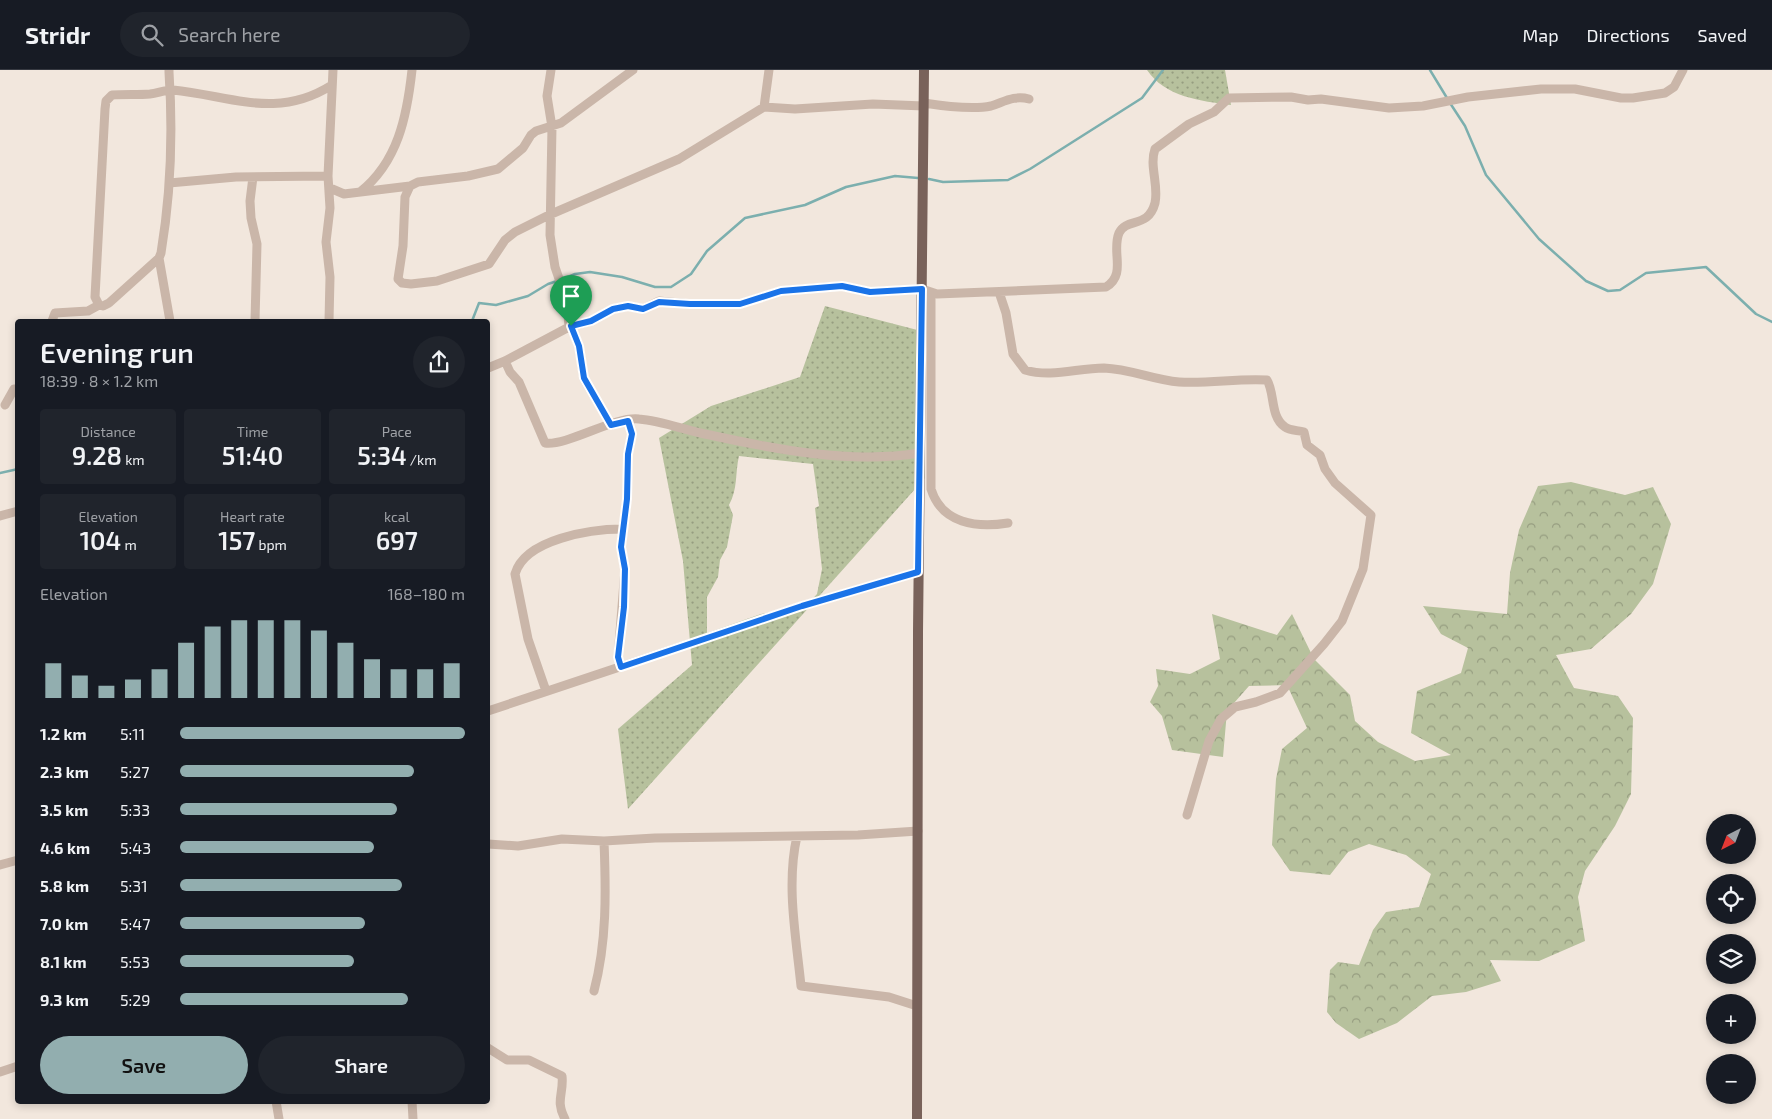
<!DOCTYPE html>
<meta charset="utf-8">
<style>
body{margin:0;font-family:"Exo 2",sans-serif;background:#20242c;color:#f1f3f6;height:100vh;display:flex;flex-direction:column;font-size:19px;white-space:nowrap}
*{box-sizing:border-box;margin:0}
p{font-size:16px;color:#9ea1a6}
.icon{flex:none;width:28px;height:28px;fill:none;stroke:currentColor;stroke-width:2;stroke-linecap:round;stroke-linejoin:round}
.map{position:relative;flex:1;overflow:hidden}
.sheet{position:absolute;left:15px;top:249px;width:475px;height:785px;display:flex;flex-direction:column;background:#171b24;border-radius:5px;box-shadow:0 2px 8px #0003}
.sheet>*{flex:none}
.needle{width:32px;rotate:222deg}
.buttons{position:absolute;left:1706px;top:744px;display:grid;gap:10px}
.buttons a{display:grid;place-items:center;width:50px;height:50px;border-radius:50%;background:#171b24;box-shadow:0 2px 8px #0003;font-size:25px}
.pin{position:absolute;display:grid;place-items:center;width:42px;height:42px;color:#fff;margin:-51px -21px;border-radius:50% 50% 50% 0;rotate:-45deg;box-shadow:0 0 5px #0007}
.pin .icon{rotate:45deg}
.round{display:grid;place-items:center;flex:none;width:52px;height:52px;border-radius:26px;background:#20242c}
.head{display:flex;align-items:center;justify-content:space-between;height:85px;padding:0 25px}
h1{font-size:28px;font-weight:600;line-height:38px}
.figures{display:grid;grid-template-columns:repeat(3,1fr);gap:8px;height:85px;padding:5px 25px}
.figures div{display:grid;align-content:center;border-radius:5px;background:#20242c;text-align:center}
.figures b{font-size:25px;font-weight:600}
.figures small{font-size:14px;font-weight:400}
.figures p{font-size:14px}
.chart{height:140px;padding:10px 25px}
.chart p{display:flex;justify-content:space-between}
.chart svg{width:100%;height:90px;margin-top:5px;stroke:#92aeaf;stroke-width:6}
.action{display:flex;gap:10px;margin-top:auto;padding:10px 25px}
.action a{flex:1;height:58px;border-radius:30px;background:#92aeaf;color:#111;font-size:20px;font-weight:600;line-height:58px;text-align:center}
.action a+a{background:#20242c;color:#f1f3f6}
ul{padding:0 25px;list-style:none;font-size:16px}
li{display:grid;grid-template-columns:80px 60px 1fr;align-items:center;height:38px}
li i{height:12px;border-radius:6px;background:#92aeaf}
header{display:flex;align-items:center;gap:30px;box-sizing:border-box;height:70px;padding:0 25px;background:#171b24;border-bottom:1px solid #363941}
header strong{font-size:24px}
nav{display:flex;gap:28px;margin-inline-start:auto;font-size:18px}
.search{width:350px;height:45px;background:#20242c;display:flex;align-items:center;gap:12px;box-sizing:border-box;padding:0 18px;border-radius:28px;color:#9ea1a6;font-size:19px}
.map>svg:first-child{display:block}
.grass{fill:url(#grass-dots);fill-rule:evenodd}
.forest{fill:url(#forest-crowns)}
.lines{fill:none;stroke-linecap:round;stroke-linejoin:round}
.stream{stroke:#7cafae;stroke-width:2.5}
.minor{stroke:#cab6a9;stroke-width:9}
.major{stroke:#79625a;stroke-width:10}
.route-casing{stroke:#fff;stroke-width:10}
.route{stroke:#1a73e8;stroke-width:6}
</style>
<header>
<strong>Stridr</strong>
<div class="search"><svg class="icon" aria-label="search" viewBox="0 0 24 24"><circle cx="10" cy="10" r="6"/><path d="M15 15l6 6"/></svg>Search here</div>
<nav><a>Map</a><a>Directions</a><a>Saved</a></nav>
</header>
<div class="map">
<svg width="1772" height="1049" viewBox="0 0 1772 1049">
<defs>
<pattern id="grass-dots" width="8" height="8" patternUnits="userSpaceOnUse" patternTransform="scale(1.25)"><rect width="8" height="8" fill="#b7c19d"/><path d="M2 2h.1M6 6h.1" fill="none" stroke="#969d80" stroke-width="1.8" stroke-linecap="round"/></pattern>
<pattern id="forest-crowns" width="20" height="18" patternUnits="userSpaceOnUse" patternTransform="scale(1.25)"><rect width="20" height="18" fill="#b7c19d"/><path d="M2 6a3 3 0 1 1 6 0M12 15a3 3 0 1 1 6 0" fill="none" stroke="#969d80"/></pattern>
</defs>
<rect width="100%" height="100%" fill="#f2e7dd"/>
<path class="grass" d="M 1147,0 L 1225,0 L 1231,35 C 1201,31 1165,27 1147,0 Z
M 825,236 L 925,262 L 925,408 L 628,739 L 618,659 L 692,595 L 683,491 L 659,368 L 711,336 L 800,307 ZM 739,386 L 813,394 L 819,436 L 815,438 L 822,499 L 817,524 L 807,535 L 761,544 L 707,563 L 707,527 L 718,507 L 720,490 L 727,477 L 733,445 L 729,435 C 738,419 735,403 739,386 Z"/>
<path class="forest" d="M 1571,412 L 1625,425 L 1653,417 L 1671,454 L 1653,514 L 1631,544 L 1591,579 L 1556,585 L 1574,618 L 1618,626 L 1633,648 L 1631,724 L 1615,756 L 1585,801 L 1578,827 L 1585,871 L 1539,891 L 1490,890 L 1501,911 L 1466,922 L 1432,926 L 1397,953 L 1359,969 L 1336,953 L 1327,942 L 1330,900 L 1338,892 L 1359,895 L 1373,860 L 1386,842 L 1419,837 L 1431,804 L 1406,785 L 1369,774 L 1348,782 L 1330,805 L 1290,801 L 1272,775 L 1276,709 L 1282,679 L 1307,658 L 1287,615 L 1249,616 L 1227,641 L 1223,687 L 1172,680 L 1162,646 L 1150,632 L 1158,616 L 1156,599 L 1190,604 L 1220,589 L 1212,544 L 1277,565 L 1292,544 L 1314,589 L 1350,625 L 1355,651 L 1378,672 L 1415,691 L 1451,685 L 1411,663 L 1417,621 L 1461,603 L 1468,578 L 1441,564 L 1423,536 L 1507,544 L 1510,503 L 1519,460 L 1538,416 Z"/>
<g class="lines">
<path class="stream" d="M 1430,0 L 1447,28
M 1450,33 L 1465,56 L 1486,105 L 1539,169 L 1586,211 L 1608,221 L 1620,220 L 1646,203 L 1706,197 L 1756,244 L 1772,252
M 929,109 L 943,112 L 1008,110 L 1030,99 L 1142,28 L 1163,0
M 563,209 L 575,204 L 590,202 L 622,207 L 655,217 L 671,217 L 691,204 L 707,181 L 745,148 L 805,135 L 846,117 L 895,106 L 918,108
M 472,251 L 479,233 L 496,235 L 528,226 L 548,214 L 557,211
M 0,403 L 18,399"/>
<path class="minor" d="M 169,0 L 169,2 C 173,63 171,123 161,183 L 159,188 L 109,233 L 103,236 L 99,235 L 95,227 L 105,39 L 106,31 L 112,25 C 125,24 138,25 150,24 C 158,23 165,20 173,20 C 232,26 277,50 332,15
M 551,0 L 547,26 L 552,57 L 550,165 L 555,197 L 567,232 L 569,257
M 633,0 L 561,53 L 536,61 L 531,65 L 523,78 L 498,99 L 468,106 L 418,112 L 410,116 L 405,127 L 403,176 L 398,209 L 402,213 L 411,214 L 437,211 L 489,194 L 505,170 L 515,162 L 549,145 L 679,89 L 764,37 L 795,39 L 873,34 L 924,36
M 924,33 C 943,36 972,40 991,36 C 1004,32 1014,25 1029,29
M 764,37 L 769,0
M 253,107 L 250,131 L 251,148 L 257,174 L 255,251
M 169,113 L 236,107 L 328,106
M 330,118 L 344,124 L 410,116
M 360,122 C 398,92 407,46 412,0
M 159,188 L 170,251
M 931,222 L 931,419 C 942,454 977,458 1008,453
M 999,222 L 1006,243 L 1013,284 L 1025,300 C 1052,308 1077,298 1104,298 C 1131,299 1153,310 1179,312 C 1209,314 1238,308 1267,310 C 1275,323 1270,347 1285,357 C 1290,361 1298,360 1304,362 L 1307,375 L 1320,385 L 1325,399 L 1335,413 L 1371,445 L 1363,499 L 1342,551 L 1324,574 L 1280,623 L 1256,632 L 1235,637 L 1221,649 L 1209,671 L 1187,745
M 52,251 L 55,243 L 88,241 L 99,235
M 329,251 L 330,207 L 326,172 L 330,138 L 328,106 L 333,0
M 571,256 L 579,276 L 584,309 L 611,355
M 505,291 L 510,302 L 519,312 L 545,373 C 568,376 614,346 639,349 C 663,351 687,361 710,365 C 778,380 851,394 920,383
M 488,298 L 505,291 L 569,257 L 591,251 L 613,239 L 628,236 L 643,239 L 659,231 L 690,234 L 740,234 L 781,221 L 827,217 L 842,216 L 870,222 L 922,219 L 937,224 L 1106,217 C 1127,204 1111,182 1119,163 C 1127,147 1148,159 1155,133 C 1159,115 1149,96 1155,79 L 1189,54 L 1214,42 L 1229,28 L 1291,27 L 1308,30 L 1321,29 L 1389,38 L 1423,36 L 1468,27 L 1541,19 L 1575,19 L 1621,28 L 1633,28 L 1665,23 L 1674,17 L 1683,0
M 5,335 L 14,319 L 18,319
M 0,446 L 18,441
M 621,597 L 618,587 L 625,499 L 621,477 L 627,429 L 628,384 L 632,364 L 628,351
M 546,621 L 528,569 L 515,504 C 525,469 591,459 623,459
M 488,641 L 802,536 L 918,502
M 797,766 C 786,815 796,866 801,916 L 889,927 L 917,936
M 488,774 L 518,776 L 562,769 L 604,771 L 655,768 L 858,765 L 918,761
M 0,795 L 18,790
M 594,921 C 607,872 606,821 604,771
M 488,978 L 507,990 L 529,990 L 562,1006 C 564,1024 555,1030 565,1049
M 0,1002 L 18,996
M 276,1031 L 279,1049
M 412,1031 L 413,1049"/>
<path class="major" d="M 917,1049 L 918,562 L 924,0"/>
</g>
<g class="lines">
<g class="route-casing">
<path id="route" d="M 842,216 L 870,222 L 922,219 L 918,502 L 802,536 L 621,597 L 618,587 L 624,537 L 625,499 L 621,477 L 627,429 L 628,384 L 632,364 L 628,351 L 611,355 L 584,308 L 579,276 L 571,256 L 591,251 L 613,239 L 628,236 L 643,239 L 659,232 L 690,234 L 740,234 L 781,221 Z"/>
</g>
<use href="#route" class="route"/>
</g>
</svg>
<div class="buttons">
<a><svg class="needle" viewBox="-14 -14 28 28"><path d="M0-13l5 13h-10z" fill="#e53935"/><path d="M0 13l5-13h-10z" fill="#9ea1a6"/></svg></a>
<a><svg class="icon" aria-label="locate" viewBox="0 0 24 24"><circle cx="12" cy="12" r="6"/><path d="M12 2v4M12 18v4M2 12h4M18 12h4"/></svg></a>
<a><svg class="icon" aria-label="layers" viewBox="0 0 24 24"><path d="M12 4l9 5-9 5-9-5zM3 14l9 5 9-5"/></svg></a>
<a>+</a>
<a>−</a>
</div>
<div class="pin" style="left:571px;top:256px;background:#1e9e55"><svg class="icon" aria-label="arrive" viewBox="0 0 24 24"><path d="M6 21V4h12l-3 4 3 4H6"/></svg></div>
<section class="sheet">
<div class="head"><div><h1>Evening run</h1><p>18:39 · 8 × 1.2 km</p></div><a class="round"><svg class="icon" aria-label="share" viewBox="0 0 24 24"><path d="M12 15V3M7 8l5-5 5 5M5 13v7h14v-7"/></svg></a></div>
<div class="figures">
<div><p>Distance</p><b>9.28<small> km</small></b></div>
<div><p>Time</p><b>51:40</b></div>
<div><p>Pace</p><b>5:34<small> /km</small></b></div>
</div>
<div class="figures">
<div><p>Elevation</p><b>104<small> m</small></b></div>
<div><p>Heart rate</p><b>157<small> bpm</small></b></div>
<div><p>kcal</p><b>697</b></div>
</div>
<div class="chart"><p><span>Elevation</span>168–180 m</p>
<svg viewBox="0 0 160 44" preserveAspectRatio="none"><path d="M5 44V27M15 44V33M25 44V38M35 44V35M45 44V30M55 44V17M65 44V9M75 44V6M85 44V6M95 44V6M105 44V11M115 44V17M125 44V25M135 44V30M145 44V30M155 44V27"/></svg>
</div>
<ul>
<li><b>1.2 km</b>5:11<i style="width:100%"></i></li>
<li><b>2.3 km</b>5:27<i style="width:82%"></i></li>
<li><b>3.5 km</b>5:33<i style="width:76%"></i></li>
<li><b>4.6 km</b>5:43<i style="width:68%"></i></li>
<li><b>5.8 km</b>5:31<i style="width:78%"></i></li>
<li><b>7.0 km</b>5:47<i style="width:65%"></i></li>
<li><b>8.1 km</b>5:53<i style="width:61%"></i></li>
<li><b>9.3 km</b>5:29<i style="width:80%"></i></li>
</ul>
<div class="action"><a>Save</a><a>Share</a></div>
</section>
</div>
